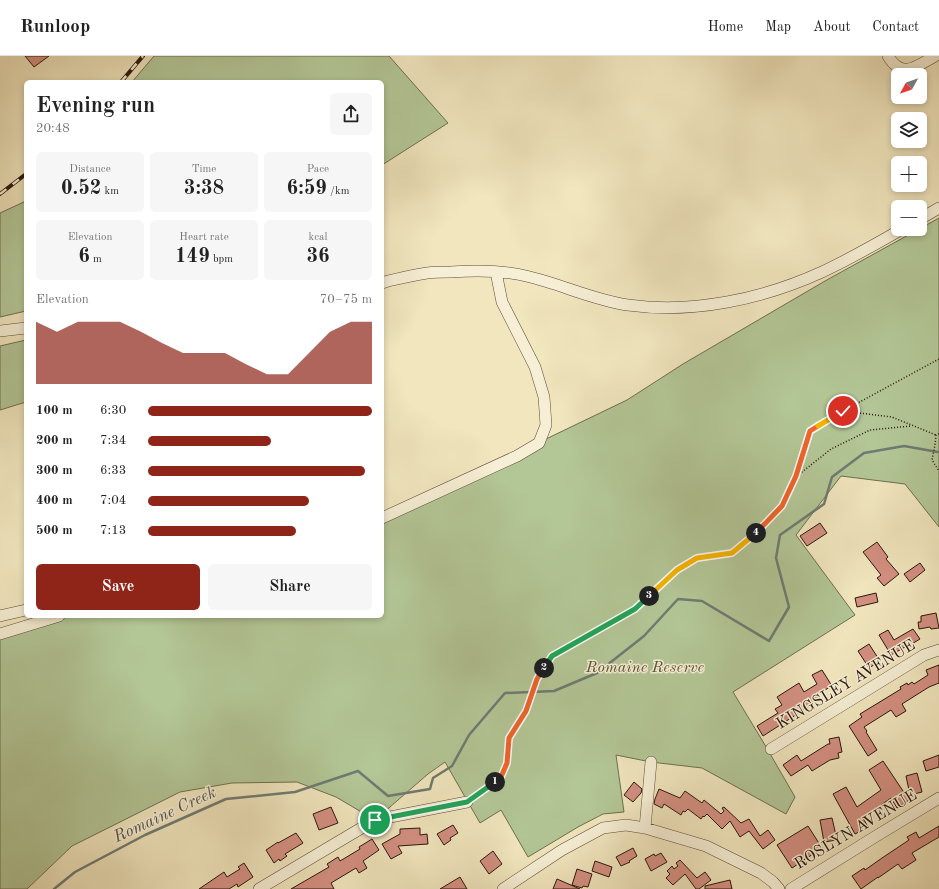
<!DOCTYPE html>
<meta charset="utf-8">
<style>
body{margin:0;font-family:"Old Standard TT",serif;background:#f6f6f6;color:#222;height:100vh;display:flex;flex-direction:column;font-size:15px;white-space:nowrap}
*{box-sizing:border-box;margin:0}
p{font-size:13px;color:#767676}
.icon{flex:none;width:22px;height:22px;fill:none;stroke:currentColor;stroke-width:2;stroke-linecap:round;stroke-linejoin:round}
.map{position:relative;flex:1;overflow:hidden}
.drawer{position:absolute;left:24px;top:24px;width:360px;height:538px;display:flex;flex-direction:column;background:#fff;border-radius:6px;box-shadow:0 2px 6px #0003}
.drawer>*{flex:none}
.needle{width:26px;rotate:230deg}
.buttons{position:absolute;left:891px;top:12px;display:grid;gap:8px}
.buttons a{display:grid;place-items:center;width:36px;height:36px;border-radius:6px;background:#fff;box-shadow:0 2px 6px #0003;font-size:20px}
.pin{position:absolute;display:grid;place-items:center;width:34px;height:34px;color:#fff;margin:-17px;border:2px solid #fff;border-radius:50%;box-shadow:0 1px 4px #0007}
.km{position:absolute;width:20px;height:20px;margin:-10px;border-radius:50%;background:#222;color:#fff;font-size:11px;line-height:20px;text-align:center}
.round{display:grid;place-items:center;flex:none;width:42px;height:42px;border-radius:6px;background:#f6f6f6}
.head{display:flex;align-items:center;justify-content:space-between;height:68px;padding:0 12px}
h1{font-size:22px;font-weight:800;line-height:30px}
.figures{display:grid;grid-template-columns:repeat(3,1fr);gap:6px;height:68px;padding:4px 12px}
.figures div{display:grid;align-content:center;border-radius:6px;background:#f6f6f6;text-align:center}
.figures b{font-size:20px;font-weight:800}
.figures small{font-size:11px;font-weight:400}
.figures p{font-size:11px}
.chart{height:112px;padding:8px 12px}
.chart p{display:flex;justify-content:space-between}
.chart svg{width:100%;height:72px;margin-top:4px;fill:#8f2418;opacity:.7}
.cta{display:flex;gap:8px;margin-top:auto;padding:8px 12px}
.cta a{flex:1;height:46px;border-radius:6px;background:#8f2418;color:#fff;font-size:16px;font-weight:800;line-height:46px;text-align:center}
.cta a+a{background:#f6f6f6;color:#222}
ul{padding:0 12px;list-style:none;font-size:13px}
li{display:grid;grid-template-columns:64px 48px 1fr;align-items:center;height:30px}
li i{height:10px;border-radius:5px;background:#8f2418}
header{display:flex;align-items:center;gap:24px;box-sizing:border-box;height:56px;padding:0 20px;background:#fff;border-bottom:1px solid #e0e0e0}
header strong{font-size:19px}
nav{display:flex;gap:22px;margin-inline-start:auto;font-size:14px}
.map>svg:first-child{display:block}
.green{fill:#b3c696;stroke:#6e6e50}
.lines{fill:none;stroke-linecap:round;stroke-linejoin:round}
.stream{stroke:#6e7b73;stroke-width:2.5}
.building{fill:#d49082;stroke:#2a170b}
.minor-casing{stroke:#5c4b38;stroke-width:12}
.path{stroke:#2a170b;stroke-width:1.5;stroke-dasharray:1 2;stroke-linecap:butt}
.minor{stroke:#f6efd5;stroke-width:11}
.rail-casing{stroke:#2a170b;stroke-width:4}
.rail{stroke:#f6efd5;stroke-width:2.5;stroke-dasharray:8;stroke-linecap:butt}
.split-1-casing{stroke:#fff;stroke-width:8}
.split-2-casing{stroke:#fff;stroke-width:8}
.split-3-casing{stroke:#fff;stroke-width:8}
.split-4-casing{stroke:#fff;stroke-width:8}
.split-5-casing{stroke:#fff;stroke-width:8}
.split-6-casing{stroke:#fff;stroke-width:8}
.split-1{stroke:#22a559;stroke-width:5}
.split-2{stroke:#f0652b;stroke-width:5}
.split-3{stroke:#22a559;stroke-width:5}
.split-4{stroke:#f5b400;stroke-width:5}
.split-5{stroke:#f0652b;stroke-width:5}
.split-6{stroke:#f5b400;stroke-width:5}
.labels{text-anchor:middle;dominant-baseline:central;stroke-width:3;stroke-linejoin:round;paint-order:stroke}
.park-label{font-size:16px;font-style:italic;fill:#5a543c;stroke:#f6efd5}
.street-label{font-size:16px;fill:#2a170b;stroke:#f6efd5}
.water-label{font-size:17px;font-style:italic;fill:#525148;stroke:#f6efd5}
</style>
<header>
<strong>Runloop</strong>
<nav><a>Home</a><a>Map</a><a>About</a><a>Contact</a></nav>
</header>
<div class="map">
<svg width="939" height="833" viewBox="0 0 939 833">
<rect width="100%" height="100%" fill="#f1e6be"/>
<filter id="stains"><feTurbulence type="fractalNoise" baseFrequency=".005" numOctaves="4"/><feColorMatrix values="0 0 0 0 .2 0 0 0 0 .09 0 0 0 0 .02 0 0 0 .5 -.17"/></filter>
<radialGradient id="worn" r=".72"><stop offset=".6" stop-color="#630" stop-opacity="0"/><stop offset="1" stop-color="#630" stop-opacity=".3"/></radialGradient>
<path class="green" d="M 154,0 L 389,0 L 448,67 L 382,109 L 382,26 L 132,26 Z
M 26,145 L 26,255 L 0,261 L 0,157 Z
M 939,162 L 939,471 L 905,428 L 841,420 L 796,479 L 855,559 L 733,636 L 765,689 L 795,741 L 786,758 L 702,712 L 651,706 L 616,699 L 624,756 L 603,758 L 578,771 L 528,801 L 501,754 L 480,767 L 445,706 L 428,718 L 375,764 L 336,741 L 297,726 L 232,727 L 180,736 L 72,790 L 27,833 L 0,833 L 0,578 L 59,560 L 382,560 L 382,462 L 627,344 L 683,308 L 825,225 Z
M 26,284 L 26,346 L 0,354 L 0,290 Z"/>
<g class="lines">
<path class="stream" d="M 54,833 L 75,816 L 145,779 L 226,743 L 295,736 L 358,715 L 388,740 L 430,733 L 433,722 L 452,710 L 469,679 L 505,637 L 554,635 L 597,617 L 644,580 L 678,543 L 702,545 L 769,585 L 789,551 L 776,502 L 780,479 L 824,448 L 832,421 L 864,397 L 904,390 L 938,396"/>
</g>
<path class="building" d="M 25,0 L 49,0 L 34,11 Z
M 820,467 L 827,477 L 807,490 L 800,480 Z
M 877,486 L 888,501 L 886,503 L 899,518 L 884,530 L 877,522 L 881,519 L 863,496 Z
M 920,507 L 925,514 L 910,526 L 904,518 Z
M 876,537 L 878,546 L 857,551 L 855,542 Z
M 936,557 L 939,572 L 931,573 L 930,571 L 919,573 L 918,566 L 921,566 L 921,560 Z
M 913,573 L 920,583 L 905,592 L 905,591 L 891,599 L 879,579 L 888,574 L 894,584 Z
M 869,588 L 880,605 L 869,612 L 858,595 Z
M 939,609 L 939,627 L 929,631 L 902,648 L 906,655 L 896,661 L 891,654 L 864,671 L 867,675 L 866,676 L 877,694 L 868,700 L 849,670 L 862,661 L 860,658 L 901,633 L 900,631 L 907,627 L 908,629 L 912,626 L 914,628 L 928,619 L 926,614 Z
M 822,614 L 832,630 L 816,639 L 819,644 L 763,680 L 757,670 L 778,657 L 775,653 L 782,649 L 777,641 L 799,627 L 804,636 L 817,628 L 812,619 Z
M 839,681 L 842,696 L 838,697 L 839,702 L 830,704 L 812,715 L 808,709 L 791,720 L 783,709 L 797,699 L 801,705 L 828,688 L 830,688 L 829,683 Z
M 939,699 L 939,711 L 926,715 L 923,705 Z
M 883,705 L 909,744 L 897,752 L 891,742 L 863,762 L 868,771 L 855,778 L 833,738 L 846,731 L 857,751 L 881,734 L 869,714 Z
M 917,717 L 922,736 L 910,739 L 906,720 Z
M 634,726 L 642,733 L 641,737 L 633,746 L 624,739 Z
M 659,733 L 680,742 L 685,735 L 702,747 L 704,744 L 721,758 L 724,755 L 722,752 L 724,751 L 741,767 L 749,763 L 760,780 L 768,774 L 775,784 L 763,793 L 749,775 L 740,781 L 730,765 L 722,773 L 707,758 L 704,761 L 703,760 L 701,763 L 688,753 L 685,756 L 683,755 L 681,759 L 664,748 L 662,752 L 654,748 L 655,743 Z
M 331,751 L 338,767 L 319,774 L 313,758 Z
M 832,762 L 837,784 L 824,786 L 820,764 Z
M 453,769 L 458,777 L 450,782 L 451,784 L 444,789 L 437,778 Z
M 808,770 L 822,792 L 792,812 L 777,789 Z
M 939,770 L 939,781 L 912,797 L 916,804 L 902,813 L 898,808 L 878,822 L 878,821 L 861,833 L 852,820 L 864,812 L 865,814 L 882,802 L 909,784 L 907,781 L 916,776 L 919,782 Z
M 420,772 L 420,779 L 427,778 L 428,788 L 398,790 L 402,797 L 391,803 L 382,788 L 400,778 L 400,773 Z
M 296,777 L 303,787 L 285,798 L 287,800 L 280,805 L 279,803 L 274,807 L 266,794 L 278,786 L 278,787 Z
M 372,783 L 379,794 L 363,805 L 367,812 L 359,817 L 356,812 L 331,827 L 334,833 L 291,833 L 329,811 L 327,808 L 338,801 L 340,805 L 360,793 L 359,791 Z
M 633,792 L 637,800 L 629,805 L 630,806 L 621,810 L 616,801 Z
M 493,795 L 502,808 L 489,818 L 480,805 Z
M 661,797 L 667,806 L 651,815 L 645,803 L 654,798 L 655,800 Z
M 680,804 L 697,822 L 705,816 L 711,824 L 699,833 L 696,833 L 685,818 L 673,829 L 666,822 L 670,818 L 667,815 L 672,810 L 674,813 L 678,810 L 676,807 Z
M 595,805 L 612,811 L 609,821 L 592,815 Z
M 244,807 L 253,821 L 238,831 L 237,828 L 229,833 L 199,833 L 224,816 L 227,821 L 240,813 L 238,811 Z
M 577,813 L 592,818 L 588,831 L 583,830 L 582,832 L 572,829 Z
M 460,821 L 467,833 L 440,833 Z
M 557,823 L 580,833 L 553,833 Z
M 730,824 L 732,833 L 705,833 L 705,830 Z"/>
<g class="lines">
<g class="minor-casing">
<path id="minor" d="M 888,0 C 902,24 917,10 935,0
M 920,163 L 939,152
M 382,227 L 388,225 C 401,222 414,219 427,217 C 435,216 443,216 451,216 C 476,214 501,214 526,220 C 561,228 593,244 628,249 C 693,258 763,243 822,216 C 850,203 876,188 902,173
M 0,275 L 26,272
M 382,462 L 517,400 L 539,387 L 546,369 L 544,341 L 535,311 L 502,246 L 496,216
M 0,560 L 26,554
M 0,578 L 59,560
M 771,693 L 924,599 L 939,594
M 645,772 L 651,706
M 259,833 L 375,764 L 467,746
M 503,833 L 562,794 L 603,772 L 626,769 L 645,772 L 706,790 L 761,817 L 773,826 L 779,833
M 791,833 L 873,782 L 939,742"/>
</g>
<path class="path" d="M 843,355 L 939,303
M 939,378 L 936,379 L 935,389 L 932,404 L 939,415
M 797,420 L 831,393 L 870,374 L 911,370
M 475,740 L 501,721 L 507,707 L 509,682 L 526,655 L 537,623 L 552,600 L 635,553 L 677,515 L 697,502 L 732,497 L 752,481 L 783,450 L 796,420 L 810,375 L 843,355 L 892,361 L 936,379"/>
<use href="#minor" class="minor"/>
<g class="rail-casing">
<path id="rail" d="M 121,26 L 143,0
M 0,138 L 26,118"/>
</g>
<use href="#rail" class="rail"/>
</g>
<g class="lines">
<g class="split-1-casing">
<path id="split-1" d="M 375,764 L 467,746 L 495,726"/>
</g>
<g class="split-2-casing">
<path id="split-2" d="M 495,726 L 501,721 L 507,707 L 509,682 L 526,655 L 537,623 L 544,612"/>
</g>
<g class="split-3-casing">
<path id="split-3" d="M 544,612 L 552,600 L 635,553 L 649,540"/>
</g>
<g class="split-4-casing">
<path id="split-4" d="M 649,540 L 677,514 L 697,502 L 732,497 L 756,477"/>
</g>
<g class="split-5-casing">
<path id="split-5" d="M 756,477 L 782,450 L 796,420 L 810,375 L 818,370"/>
</g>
<g class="split-6-casing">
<path id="split-6" d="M 818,370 L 843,355"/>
</g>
<use href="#split-1" class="split-1"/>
<use href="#split-2" class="split-2"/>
<use href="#split-3" class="split-3"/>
<use href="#split-4" class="split-4"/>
<use href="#split-5" class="split-5"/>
<use href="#split-6" class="split-6"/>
</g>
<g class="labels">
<g class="park-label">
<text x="645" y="612">Romaine Reserve</text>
</g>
<g class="street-label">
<text transform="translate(846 629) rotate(-31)">KINGSLEY AVENUE</text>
<text transform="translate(856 774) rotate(-31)">ROSLYN AVENUE</text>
</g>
<g class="water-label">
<text transform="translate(165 759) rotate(-25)">Romaine Creek</text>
</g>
</g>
<rect width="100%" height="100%" filter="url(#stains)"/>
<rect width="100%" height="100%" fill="url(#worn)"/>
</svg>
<div class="buttons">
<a><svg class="needle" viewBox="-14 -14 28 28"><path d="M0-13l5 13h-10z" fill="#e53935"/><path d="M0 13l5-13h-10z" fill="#767676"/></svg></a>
<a><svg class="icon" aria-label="layers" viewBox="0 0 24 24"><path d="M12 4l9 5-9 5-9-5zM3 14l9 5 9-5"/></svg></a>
<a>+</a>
<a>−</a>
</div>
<div class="pin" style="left:375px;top:764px;background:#1e9e55"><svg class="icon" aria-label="arrive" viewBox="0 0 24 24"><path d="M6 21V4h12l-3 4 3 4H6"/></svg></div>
<div class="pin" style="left:843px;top:355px;background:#d93025"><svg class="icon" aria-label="check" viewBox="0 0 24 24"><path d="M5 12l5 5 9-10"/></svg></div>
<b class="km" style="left:495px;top:726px">1</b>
<b class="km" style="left:544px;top:612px">2</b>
<b class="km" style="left:649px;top:540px">3</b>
<b class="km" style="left:756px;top:477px">4</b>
<section class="drawer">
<div class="head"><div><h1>Evening run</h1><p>20:48</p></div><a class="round"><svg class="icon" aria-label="share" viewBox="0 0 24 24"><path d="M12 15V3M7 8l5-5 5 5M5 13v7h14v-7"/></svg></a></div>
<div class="figures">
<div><p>Distance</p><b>0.52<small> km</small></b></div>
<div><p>Time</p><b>3:38</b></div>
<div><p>Pace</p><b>6:59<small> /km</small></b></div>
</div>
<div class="figures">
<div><p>Elevation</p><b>6<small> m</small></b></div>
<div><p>Heart rate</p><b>149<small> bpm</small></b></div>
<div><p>kcal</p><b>36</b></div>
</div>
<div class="chart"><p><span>Elevation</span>70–75 m</p>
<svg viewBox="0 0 160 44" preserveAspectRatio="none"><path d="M0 44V6L10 12L20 6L30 6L40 6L50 12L60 19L70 25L80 25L90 25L100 32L110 38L120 38L130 25L140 12L150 6L160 6V44z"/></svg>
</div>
<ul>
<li><b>100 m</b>6:30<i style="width:100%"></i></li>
<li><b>200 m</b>7:34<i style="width:55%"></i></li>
<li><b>300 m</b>6:33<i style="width:97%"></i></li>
<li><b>400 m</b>7:04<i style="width:72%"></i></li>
<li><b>500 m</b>7:13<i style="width:66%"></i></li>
</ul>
<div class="cta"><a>Save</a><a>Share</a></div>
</section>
</div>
